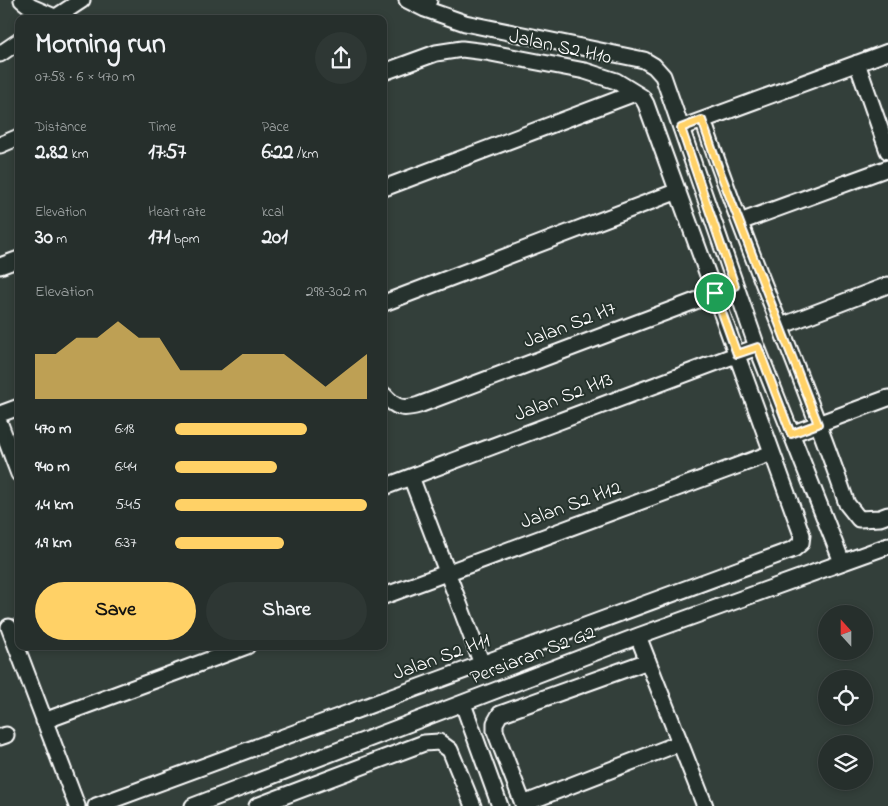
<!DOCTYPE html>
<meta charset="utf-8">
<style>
body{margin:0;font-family:"Indie Flower",sans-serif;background:#2e3734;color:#f1f3f6;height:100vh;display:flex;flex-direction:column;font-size:19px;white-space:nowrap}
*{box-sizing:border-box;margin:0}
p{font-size:16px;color:#a4a9a9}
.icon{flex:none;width:28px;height:28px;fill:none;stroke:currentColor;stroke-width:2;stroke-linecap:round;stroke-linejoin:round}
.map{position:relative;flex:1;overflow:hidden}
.sheet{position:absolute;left:15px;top:15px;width:372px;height:635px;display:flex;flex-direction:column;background:#262f2c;border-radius:10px;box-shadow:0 2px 8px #0003,0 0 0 1px #424a48}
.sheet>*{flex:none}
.needle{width:32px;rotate:339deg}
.fabs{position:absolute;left:818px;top:605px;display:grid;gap:10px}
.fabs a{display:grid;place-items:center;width:55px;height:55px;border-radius:50%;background:#262f2c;box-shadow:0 2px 8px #0003,0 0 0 1px #424a48;font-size:25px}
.pin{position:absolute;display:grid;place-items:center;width:42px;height:42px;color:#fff;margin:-21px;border:2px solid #fff;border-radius:50%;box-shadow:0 1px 5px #0007}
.round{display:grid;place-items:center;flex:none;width:52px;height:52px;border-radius:26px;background:#2e3734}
.head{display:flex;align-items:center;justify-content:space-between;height:85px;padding:0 20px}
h1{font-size:28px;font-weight:800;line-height:38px}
.stats{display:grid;grid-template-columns:repeat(3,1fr);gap:8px;height:85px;padding:5px 20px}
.stats div{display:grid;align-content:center}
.stats b{font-size:21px;font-weight:800}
.stats small{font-size:14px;font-weight:400}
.stats p{font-size:14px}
.chart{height:140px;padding:10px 20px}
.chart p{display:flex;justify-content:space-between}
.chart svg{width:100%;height:90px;margin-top:5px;fill:#ffd166;opacity:.7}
.primary-button{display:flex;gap:10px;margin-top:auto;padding:10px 20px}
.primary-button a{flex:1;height:58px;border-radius:30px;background:#ffd166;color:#111;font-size:20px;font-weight:800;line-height:58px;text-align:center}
.primary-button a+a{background:#2e3734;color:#f1f3f6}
ul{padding:0 20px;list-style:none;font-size:16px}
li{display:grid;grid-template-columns:80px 60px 1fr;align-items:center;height:38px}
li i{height:12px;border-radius:6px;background:#ffd166}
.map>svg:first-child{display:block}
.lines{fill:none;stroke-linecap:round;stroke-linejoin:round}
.minor-casing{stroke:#fff;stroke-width:19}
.minor{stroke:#26332d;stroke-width:15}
.route-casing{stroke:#fff;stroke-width:10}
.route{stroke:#ffd166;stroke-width:6}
.labels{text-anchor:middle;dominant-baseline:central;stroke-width:4;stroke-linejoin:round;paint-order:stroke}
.street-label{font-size:20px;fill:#fff;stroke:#26332d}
</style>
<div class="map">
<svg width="888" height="806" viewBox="0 0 888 806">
<rect width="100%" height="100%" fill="#333f3a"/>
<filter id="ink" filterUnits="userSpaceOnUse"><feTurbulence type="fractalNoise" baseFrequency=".02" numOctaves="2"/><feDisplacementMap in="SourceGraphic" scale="10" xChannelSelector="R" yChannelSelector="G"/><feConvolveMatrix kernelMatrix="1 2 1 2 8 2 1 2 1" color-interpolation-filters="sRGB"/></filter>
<g filter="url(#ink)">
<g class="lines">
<g class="minor-casing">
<path id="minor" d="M 22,0 L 31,7 L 59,19
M 407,0 L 425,9
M 429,0 L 425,9 L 465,23 L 644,60 L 654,66 L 663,76 L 757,347 L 842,562
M 53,19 L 82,0
M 0,54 L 19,41
M 857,63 L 888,151
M 703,120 C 746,250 803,374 847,504 L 859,519 L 880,518 L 888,515
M 681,128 L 888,52
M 0,145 L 19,137
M 384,188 L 635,93
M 740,222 L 888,168
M 0,266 L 19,259
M 384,303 L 678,191
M 781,326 L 888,285
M 384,395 C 396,408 402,410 419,405 L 735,286
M 0,414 L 19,407
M 0,424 L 19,474
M 791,434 L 888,398
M 411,477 L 482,664
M 384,487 L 757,347
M 384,596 L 772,453
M 9,627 L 77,806
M 638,636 L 705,806
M 463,704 L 500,806
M 44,721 L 247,646
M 0,737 L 6,735
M 523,804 L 680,743
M 96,806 L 794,549 L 801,543 L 802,535 L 646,104 L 642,97 L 616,81 L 585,71 L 486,52 L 462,49 L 436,53 L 384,72
M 193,806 L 638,636 L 888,546
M 257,806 L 424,743 L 439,742 L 450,750 L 473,806
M 524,806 L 495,731 L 495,723 L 500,714 L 648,661"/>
</g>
<use href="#minor" class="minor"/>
</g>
</g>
<g class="lines" filter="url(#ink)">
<g class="route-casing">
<path id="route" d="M 702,120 L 720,172 L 818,424 L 791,434 L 758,347 L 737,354 L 715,293 L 735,286 L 681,128 Z"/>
</g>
<use href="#route" class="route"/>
</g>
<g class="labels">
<g class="street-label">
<text transform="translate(560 48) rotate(12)">Jalan S2 H10</text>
<text transform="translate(570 326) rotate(-21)">Jalan S2 H7</text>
<text transform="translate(564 398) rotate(-21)">Jalan S2 H13</text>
<text transform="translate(571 506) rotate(-20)">Jalan S2 H12</text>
<text transform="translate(533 656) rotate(-21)">Persiaran S2 G2</text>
<text transform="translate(442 658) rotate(-20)">Jalan S2 H11</text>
</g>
</g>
</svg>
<div class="fabs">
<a><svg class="needle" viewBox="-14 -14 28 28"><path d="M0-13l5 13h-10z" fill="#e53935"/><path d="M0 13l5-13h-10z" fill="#a4a9a9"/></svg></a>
<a><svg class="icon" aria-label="locate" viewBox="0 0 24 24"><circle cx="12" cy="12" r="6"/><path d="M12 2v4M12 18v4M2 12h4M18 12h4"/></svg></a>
<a><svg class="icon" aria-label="layers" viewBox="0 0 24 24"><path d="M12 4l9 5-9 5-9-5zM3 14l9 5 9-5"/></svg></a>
</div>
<div class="pin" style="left:715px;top:293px;background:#1e9e55"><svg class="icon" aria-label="arrive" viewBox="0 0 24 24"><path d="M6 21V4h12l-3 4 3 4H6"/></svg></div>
<section class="sheet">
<div class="head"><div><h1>Morning run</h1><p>07:58 · 6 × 470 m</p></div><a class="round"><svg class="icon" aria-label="share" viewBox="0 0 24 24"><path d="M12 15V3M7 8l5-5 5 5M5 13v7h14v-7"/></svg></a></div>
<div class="stats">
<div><p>Distance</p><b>2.82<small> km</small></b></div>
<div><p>Time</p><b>17:57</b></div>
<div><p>Pace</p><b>6:22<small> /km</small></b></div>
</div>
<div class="stats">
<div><p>Elevation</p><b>30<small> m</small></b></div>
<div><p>Heart rate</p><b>171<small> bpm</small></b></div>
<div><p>kcal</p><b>201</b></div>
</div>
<div class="chart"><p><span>Elevation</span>298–302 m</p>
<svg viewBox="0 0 160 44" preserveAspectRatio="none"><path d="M0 44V22L10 22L20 14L30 14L40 6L50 14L60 14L70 30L80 30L90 30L100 22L110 22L120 22L130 30L140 38L150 30L160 22V44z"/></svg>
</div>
<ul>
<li><b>470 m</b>6:18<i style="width:69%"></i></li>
<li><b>940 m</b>6:44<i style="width:53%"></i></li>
<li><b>1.4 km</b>5:45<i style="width:100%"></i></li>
<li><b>1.9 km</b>6:37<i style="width:57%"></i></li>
</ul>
<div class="primary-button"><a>Save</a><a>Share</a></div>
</section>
</div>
